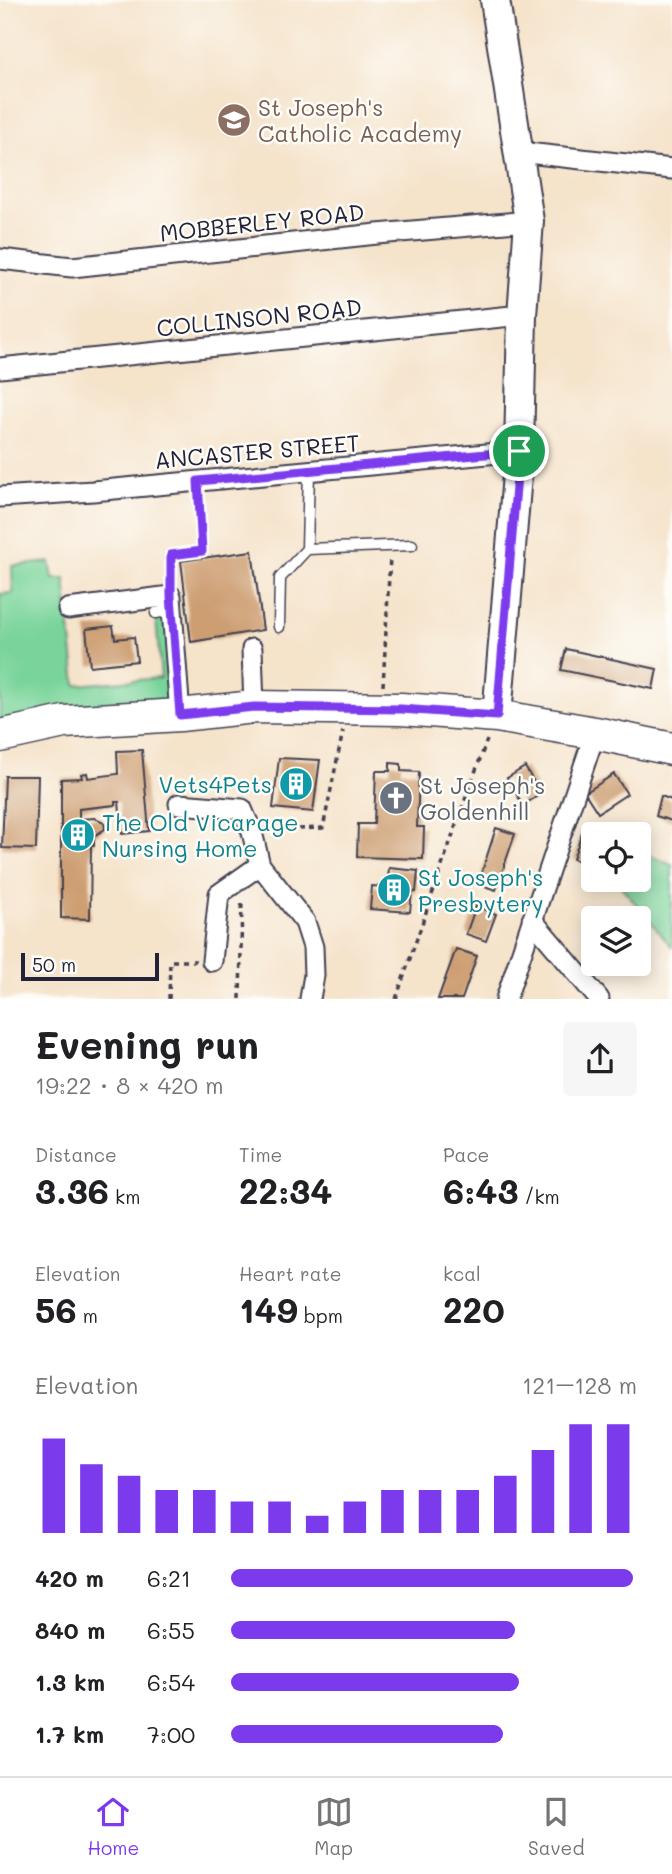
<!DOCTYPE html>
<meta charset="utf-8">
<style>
body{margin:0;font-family:Mali,sans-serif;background:#f6f6f6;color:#202124;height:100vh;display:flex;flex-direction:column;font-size:26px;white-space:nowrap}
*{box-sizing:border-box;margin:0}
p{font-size:23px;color:#757577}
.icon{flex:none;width:38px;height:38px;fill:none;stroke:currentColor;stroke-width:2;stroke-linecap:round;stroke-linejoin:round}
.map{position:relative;height:999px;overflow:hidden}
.panel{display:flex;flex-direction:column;background:#fff;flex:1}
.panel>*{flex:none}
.buttons{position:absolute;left:581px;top:822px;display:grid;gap:14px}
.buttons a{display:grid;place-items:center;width:70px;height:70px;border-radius:7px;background:#fff;box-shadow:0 4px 18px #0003;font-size:35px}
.scale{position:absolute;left:21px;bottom:18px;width:138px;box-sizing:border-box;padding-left:7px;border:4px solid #22223b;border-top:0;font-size:19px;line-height:24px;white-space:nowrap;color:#22223b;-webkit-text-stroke:5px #fdfcf7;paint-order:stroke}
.pin{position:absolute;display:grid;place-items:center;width:60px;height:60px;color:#fff;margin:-30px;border:4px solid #fff;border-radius:50%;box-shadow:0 2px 7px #0007}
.round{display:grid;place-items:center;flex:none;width:74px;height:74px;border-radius:7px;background:#f6f6f6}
.summary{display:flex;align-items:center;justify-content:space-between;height:119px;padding:0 35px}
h1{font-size:38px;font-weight:700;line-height:52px}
.stats{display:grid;grid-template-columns:repeat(3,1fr);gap:10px;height:119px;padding:7px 35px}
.stats div{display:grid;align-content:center}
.stats b{font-size:35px;font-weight:700}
.stats small{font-size:19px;font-weight:400}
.stats p{font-size:19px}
.chart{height:196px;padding:14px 35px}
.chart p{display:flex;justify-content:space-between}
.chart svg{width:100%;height:126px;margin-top:7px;stroke:#7c3aed;stroke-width:6}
ul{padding:0 35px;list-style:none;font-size:23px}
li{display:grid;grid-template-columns:112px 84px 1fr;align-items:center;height:52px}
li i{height:18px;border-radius:9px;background:#7c3aed}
.tab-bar{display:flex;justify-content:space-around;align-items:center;height:98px;border-top:2px solid #e0e0e0;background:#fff;font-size:19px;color:#757577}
.tab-bar a{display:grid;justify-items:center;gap:4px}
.tab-bar .current{color:#7c3aed}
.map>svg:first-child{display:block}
.green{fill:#79d49a;stroke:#4e7b6a;stroke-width:2}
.building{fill:#cd9e72}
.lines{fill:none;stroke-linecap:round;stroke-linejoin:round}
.lane-casing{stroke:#423f50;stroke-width:13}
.street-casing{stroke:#423f50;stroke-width:23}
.secondary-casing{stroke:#423f50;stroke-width:32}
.primary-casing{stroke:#423f50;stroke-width:35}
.path{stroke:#423f50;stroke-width:3.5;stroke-dasharray:5 5;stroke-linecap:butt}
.lane{stroke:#fff;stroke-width:10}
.street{stroke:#fff;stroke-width:19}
.secondary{stroke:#fff;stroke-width:28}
.primary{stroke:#fff;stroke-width:32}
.route-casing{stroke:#fff;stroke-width:14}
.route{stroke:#7c3aed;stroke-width:9}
.labels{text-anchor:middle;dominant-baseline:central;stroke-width:5;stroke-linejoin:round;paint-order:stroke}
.education-label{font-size:23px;fill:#785e54;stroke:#fdfcf7;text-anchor:start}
.street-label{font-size:23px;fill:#22223b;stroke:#fdfcf7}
.culture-label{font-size:23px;fill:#0d838f;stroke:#fdfcf7;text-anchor:start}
.worship-label{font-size:23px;fill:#5b616d;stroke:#fdfcf7;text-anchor:start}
</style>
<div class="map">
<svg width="672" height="999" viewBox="0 0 672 999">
<rect width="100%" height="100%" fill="#fdfcf7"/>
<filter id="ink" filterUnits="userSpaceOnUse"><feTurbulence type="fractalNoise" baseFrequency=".0143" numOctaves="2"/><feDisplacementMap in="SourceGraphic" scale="14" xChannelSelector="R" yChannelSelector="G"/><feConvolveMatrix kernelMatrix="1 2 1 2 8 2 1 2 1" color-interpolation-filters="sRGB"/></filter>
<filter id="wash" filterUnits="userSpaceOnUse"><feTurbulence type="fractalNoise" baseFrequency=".00686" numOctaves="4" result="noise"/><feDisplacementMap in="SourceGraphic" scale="28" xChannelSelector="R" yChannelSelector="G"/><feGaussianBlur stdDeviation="1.57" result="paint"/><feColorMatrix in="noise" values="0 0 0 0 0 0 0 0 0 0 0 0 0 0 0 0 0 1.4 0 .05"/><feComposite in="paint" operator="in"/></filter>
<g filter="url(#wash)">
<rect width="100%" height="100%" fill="#f5e3ca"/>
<path class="green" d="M 50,562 L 53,579 L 65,579 L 76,685 L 161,678 L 156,618 L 172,616 L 179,709 L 0,730 L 0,594 L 13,593 L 12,566 Z
M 643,853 L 672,865 L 672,947 L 619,884 L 622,880 L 639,880 L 639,858 Z"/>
<g id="blocks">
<path class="building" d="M 252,551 L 263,630 L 191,642 L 181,561 Z
M 113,626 L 115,639 L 134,637 L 137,661 L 90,666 L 86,629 Z
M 566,649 L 657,669 L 653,689 L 561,670 Z
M 142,750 L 149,831 L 122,834 L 119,802 L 115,802 L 115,805 L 79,809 L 79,819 L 95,818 L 104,822 L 105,829 L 94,836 L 94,846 L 91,846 L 90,919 L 61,918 L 61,779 L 82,778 L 81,774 L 87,773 L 88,778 L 118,774 L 117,751 Z
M 279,758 L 320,760 L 313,812 L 273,808 Z
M 390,763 L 401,764 L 401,771 L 419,772 L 417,827 L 424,827 L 423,859 L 357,857 L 358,824 L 374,824 L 376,771 L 390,771 Z
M 525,767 L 541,794 L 523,805 L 507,778 Z
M 614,774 L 627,794 L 598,813 L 585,793 Z
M 5,776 L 38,776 L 36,849 L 2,848 Z
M 661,796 L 672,800 L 672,821 L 656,816 Z
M 496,828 L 515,834 L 496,890 L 478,884 Z
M 583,830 L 593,834 L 593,866 L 573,859 Z
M 389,868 L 418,871 L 416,892 L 412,892 L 410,912 L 370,909 L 372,886 L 387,887 Z
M 476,906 L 496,914 L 486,941 L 466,934 Z
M 456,949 L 477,956 L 462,999 L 438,999 Z"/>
</g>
</g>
<g filter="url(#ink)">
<use href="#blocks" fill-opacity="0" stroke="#423f50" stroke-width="2"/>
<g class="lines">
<g class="lane-casing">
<path id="lane" d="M 309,471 L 307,549 L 412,545
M 156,613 L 172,610
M 279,627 L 280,578 L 307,549"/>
</g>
<g class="street-casing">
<path id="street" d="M 518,152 L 672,169
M 0,259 L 72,267 L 377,234 L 529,221
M 0,368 L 522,315
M 0,497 L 93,491 L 519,451
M 68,609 L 171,596 L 180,715
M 252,649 L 254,707
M 179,804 L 242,809 L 252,832 L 260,865 L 305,922 L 313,947 L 314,975 L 310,999
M 532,920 L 599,999
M 212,961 L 219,894 L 260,865
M 506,999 L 595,733"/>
</g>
<g class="secondary-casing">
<path id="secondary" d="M 495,0 L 529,221 L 522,315 L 519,451 L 497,716"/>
</g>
<g class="primary-casing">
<path id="primary" d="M 0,736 L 64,722 L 180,715 L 254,707 L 401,709 L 497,716 L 595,733 L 672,749"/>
</g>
<path class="path" d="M 171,580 L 171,555 L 202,551 L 199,500
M 383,686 L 390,557
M 269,830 L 323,828 L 343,731
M 169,999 L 170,961 L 196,961
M 240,999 L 242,899
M 396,999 L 462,808 L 487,740"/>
<use href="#lane" class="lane"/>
<use href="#street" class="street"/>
<use href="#secondary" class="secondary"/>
<use href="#primary" class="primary"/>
</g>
</g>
<g class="lines" filter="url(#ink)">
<g class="route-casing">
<path id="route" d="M 519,451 L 497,716 L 401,709 L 254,707 L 180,715 L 171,596 L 171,555 L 202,551 L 198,481 Z"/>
</g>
<use href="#route" class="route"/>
</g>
<defs>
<g id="school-disc" transform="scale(1.75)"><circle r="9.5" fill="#8d6e63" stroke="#fdfcf7"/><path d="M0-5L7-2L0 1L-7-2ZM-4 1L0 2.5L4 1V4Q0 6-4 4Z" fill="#fff"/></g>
<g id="building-disc" transform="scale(1.75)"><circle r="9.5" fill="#0f9aa8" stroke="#fdfcf7"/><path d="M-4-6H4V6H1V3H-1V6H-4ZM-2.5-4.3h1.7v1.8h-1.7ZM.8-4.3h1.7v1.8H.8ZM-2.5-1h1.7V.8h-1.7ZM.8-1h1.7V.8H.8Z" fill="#fff"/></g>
<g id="church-disc" transform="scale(1.75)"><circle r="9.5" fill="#6b7280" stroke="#fdfcf7"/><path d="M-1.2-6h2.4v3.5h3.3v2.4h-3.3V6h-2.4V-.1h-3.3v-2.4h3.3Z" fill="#fff"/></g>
</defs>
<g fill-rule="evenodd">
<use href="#school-disc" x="234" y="120"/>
<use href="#building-disc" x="296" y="784"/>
<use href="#church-disc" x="396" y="798"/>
<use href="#building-disc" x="78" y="835"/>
<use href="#building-disc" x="394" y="890"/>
</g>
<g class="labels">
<g class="education-label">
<text x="258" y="107">St Joseph's<tspan x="258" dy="26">Catholic Academy</tspan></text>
</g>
<g class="street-label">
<text transform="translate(262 222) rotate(-6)">MOBBERLEY ROAD</text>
<text transform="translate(259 317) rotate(-6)">COLLINSON ROAD</text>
<text transform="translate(257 451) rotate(-5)">ANCASTER STREET</text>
</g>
<g class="culture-label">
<text x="272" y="784" text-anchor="end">Vets4Pets</text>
<text x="102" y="822">The Old Vicarage<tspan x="102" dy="26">Nursing Home</tspan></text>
<text x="418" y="877">St Joseph's<tspan x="418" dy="26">Presbytery</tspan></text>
</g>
<g class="worship-label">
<text x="420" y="785">St Joseph's<tspan x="420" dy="26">Goldenhill</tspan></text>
</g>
</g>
</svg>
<div class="buttons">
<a><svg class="icon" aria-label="locate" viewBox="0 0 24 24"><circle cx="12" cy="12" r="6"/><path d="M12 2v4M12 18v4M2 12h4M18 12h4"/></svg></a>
<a><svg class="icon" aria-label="layers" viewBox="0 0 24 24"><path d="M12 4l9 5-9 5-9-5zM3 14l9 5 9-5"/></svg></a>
</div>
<div class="scale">50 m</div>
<div class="pin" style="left:519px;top:451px;background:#1e9e55"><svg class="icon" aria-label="arrive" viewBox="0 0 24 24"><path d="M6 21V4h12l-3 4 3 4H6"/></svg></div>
</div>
<section class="panel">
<div class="summary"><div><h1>Evening run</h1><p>19:22 · 8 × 420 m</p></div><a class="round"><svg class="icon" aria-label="share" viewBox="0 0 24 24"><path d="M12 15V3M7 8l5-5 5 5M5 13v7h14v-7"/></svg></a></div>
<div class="stats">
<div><p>Distance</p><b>3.36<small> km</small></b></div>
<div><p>Time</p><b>22:34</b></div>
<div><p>Pace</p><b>6:43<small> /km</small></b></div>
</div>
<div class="stats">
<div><p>Elevation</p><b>56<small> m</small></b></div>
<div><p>Heart rate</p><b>149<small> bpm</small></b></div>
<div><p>kcal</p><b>220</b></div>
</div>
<div class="chart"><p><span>Elevation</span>121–128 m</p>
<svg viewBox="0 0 160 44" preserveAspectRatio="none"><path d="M5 44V11M15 44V20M25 44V24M35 44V29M45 44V29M55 44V33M65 44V33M75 44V38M85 44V33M95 44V29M105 44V29M115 44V29M125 44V24M135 44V15M145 44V6M155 44V6"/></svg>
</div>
<ul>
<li><b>420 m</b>6:21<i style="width:99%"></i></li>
<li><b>840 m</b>6:55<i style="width:70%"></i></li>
<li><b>1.3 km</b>6:54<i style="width:71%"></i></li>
<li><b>1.7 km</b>7:00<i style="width:67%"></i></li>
</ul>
</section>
<nav class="tab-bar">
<a class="current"><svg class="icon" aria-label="home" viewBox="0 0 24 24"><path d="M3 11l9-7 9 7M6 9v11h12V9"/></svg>Home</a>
<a><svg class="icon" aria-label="map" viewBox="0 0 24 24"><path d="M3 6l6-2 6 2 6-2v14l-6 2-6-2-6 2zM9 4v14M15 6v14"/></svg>Map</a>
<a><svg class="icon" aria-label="saved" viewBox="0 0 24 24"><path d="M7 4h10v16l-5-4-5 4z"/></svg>Saved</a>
</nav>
